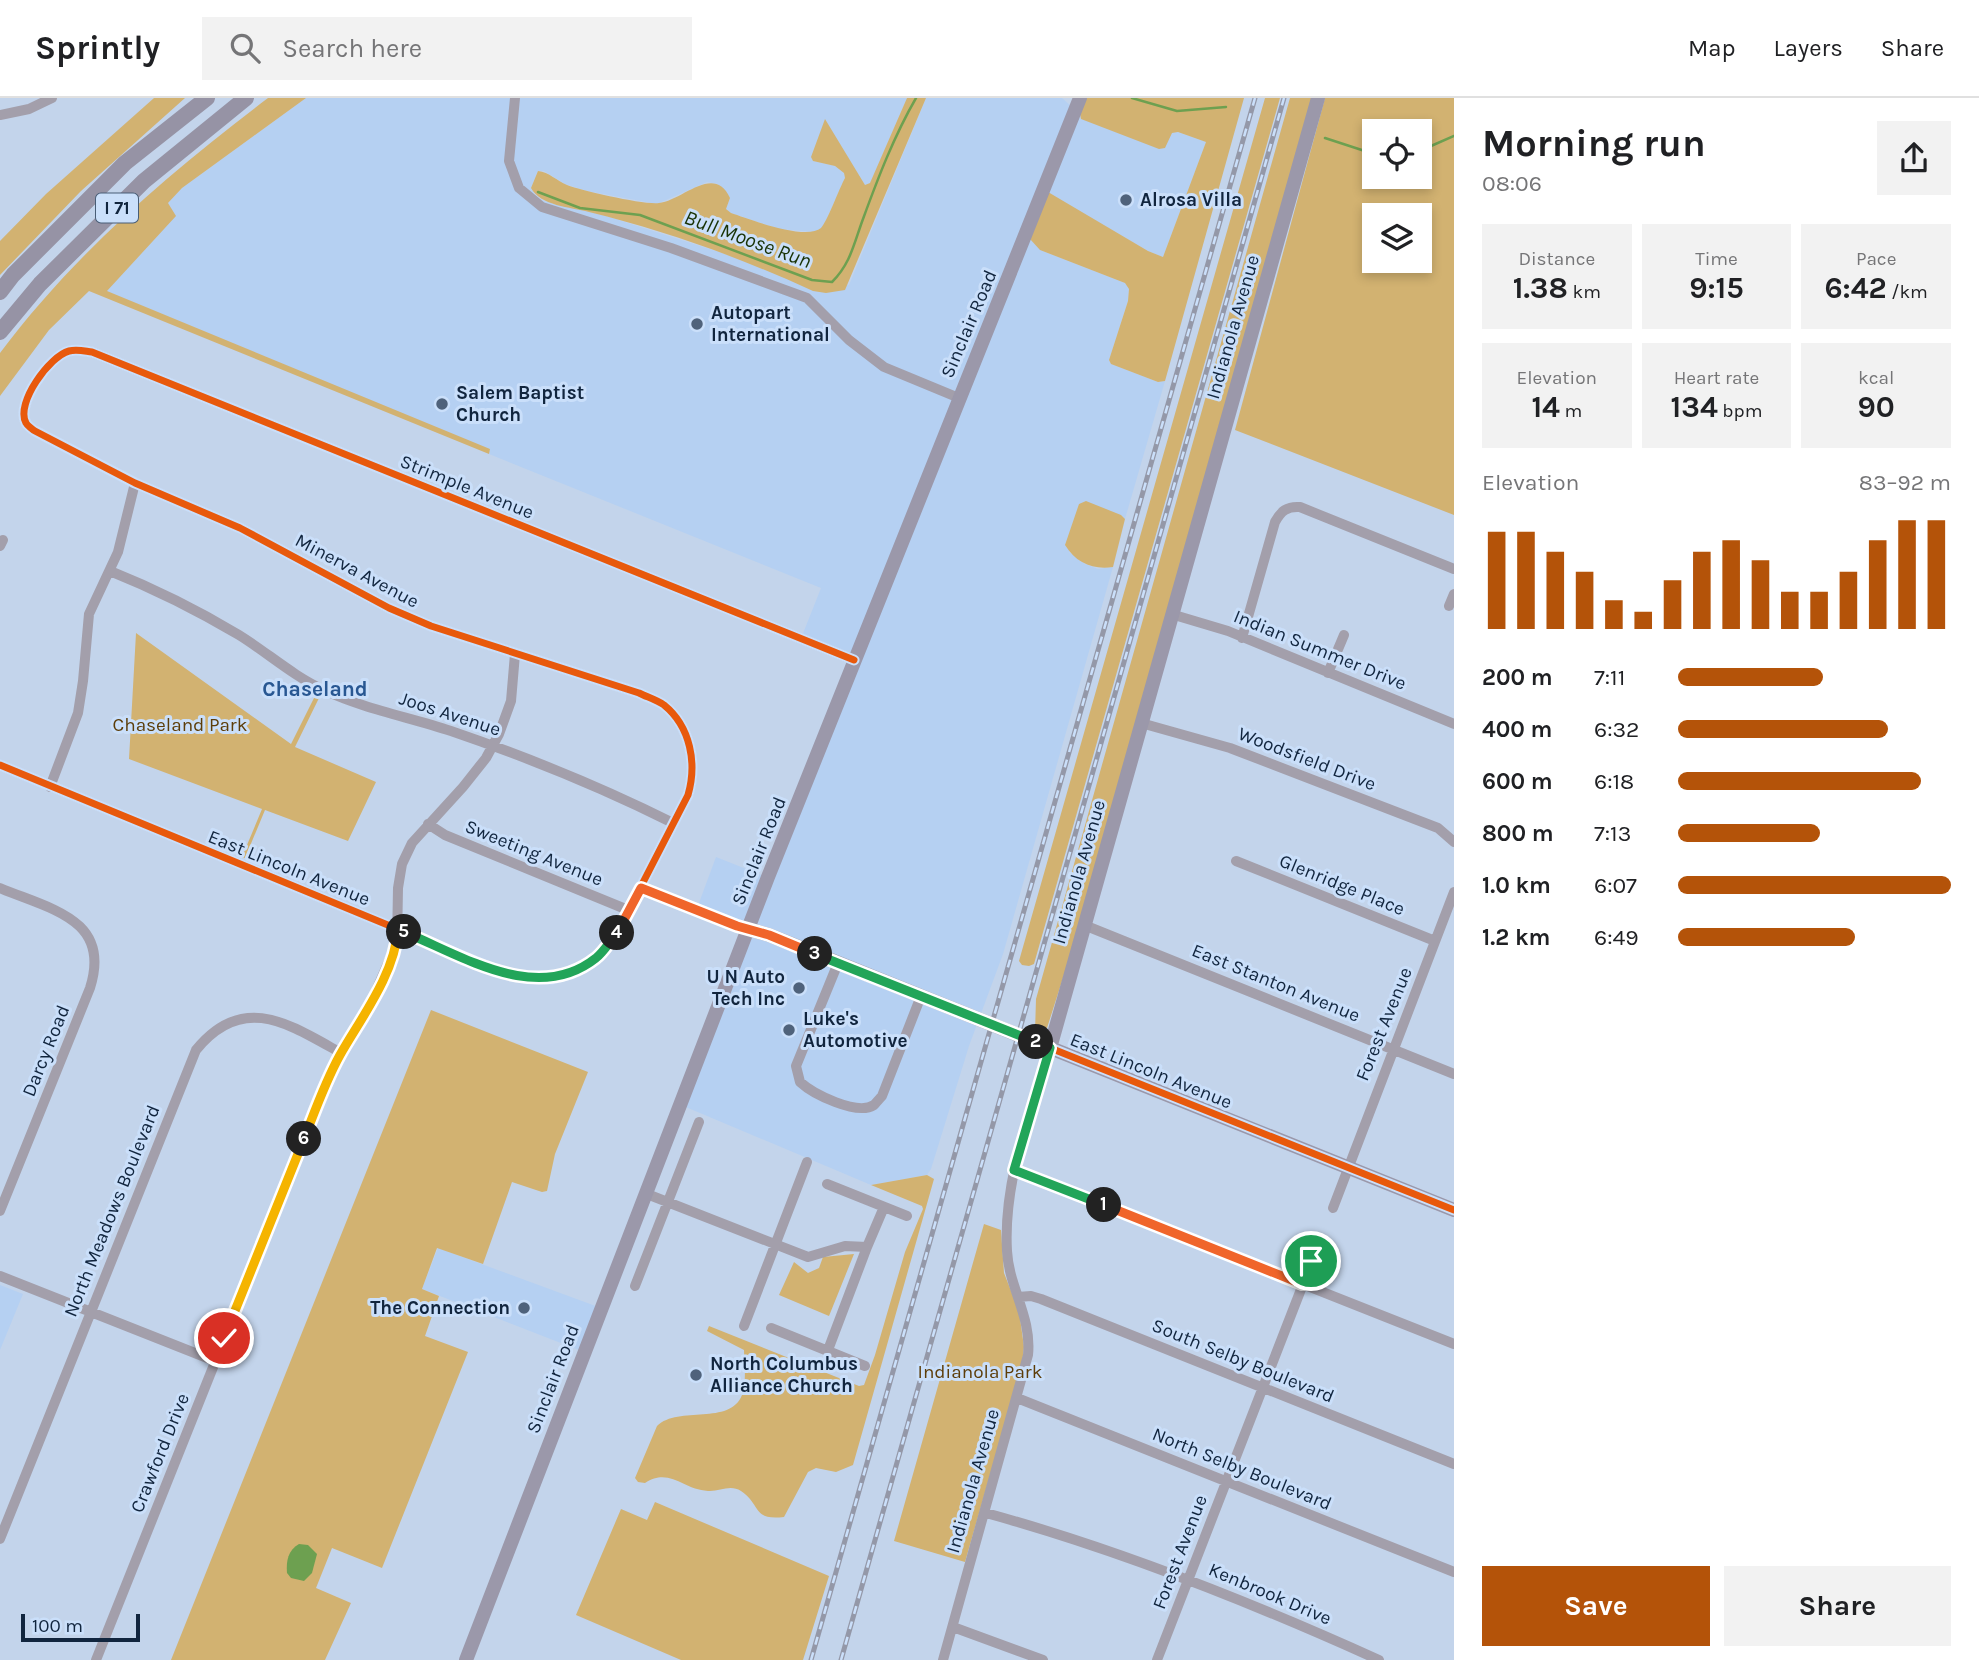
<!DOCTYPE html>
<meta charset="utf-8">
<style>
body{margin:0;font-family:Karla,sans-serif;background:#f2f2f2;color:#202124;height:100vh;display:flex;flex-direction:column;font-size:26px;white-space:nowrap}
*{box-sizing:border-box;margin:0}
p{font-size:23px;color:#757577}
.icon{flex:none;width:38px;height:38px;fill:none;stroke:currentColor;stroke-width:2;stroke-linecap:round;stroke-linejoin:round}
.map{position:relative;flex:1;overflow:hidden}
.details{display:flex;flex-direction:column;background:#fff;width:525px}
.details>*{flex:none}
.tools{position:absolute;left:1362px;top:21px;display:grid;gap:14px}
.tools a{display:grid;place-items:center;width:70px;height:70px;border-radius:0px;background:#fff;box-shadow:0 4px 10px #0003;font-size:35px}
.scale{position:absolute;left:21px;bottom:18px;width:119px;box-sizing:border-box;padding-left:7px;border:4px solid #11253e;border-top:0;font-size:19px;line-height:24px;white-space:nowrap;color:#11253e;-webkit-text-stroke:5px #cadffa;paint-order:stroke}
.pin{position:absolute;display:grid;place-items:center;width:60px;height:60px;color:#fff;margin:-30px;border:4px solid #fff;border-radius:50%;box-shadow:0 2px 7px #0007}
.km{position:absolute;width:35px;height:35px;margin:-18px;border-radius:50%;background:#222;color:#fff;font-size:19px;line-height:35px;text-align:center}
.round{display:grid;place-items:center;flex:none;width:74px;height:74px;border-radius:0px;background:#f2f2f2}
.headline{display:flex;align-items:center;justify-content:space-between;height:119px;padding:0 28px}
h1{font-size:38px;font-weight:700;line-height:52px}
.stats{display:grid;grid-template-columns:repeat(3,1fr);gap:10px;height:119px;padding:7px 28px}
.stats div{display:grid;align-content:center;border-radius:0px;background:#f2f2f2;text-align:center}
.stats b{font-size:30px;font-weight:700}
.stats small{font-size:19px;font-weight:400}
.stats p{font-size:19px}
.chart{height:196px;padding:14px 28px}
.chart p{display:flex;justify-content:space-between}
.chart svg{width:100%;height:126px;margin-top:7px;stroke:#b45309;stroke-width:6}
.action{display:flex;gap:14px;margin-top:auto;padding:14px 28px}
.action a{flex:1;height:80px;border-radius:0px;background:#b45309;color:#fff;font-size:28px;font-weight:700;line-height:80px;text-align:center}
.action a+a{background:#f2f2f2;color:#202124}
ul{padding:0 28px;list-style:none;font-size:23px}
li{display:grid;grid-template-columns:112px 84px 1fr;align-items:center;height:52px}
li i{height:18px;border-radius:9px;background:#b45309}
header{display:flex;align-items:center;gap:42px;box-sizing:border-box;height:98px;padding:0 35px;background:#fff;border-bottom:2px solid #e0e0e0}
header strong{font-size:33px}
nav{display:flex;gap:38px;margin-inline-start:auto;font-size:24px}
.search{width:490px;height:63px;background:#f2f2f2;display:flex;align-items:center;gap:18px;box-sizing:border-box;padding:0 24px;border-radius:0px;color:#757577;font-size:26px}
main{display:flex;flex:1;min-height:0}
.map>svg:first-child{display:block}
.built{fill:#b5d0f2}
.green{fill:#d2b271;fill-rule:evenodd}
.water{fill:#6da050}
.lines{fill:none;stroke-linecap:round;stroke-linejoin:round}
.stream{stroke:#6da050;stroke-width:2.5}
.minor{stroke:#a39fab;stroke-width:10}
.major{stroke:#9b98aa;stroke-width:14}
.highway{stroke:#9693a5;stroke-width:16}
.rail-casing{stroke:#9498a8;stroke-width:5}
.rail{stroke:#cadffa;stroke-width:2.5;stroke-dasharray:8;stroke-linecap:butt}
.cycleway-casing{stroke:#cadffa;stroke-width:11}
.cycleway{stroke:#e8590c;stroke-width:7}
.split-1-casing{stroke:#fff;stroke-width:14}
.split-2-casing{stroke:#fff;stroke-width:14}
.split-3-casing{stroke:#fff;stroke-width:14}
.split-4-casing{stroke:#fff;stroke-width:14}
.split-5-casing{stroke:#fff;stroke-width:14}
.split-6-casing{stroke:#fff;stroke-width:14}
.split-7-casing{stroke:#fff;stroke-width:14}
.split-1{stroke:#f0652b;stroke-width:9}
.split-2{stroke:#22a559;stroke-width:9}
.split-3{stroke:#22a559;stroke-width:9}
.split-4{stroke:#f0652b;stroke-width:9}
.split-5{stroke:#22a559;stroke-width:9}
.split-6{stroke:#f5b400;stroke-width:9}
.split-7{stroke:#f5b400;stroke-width:9}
.poi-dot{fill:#4f627b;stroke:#cadffa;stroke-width:2.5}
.labels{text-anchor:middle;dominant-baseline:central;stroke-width:6;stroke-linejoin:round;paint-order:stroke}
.shield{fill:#cadffa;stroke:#485d76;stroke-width:2}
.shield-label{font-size:18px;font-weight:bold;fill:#11253e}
.poi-label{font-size:19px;font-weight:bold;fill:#11253e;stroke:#cadffa;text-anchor:start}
.street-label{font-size:19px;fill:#11253e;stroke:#cadffa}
.park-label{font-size:19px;fill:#5c3d09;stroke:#cadffa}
.water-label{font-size:21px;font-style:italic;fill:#183205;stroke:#cadffa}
.neighbourhood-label{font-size:21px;font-weight:bold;fill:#285792;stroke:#cadffa}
</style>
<header>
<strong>Sprintly</strong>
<div class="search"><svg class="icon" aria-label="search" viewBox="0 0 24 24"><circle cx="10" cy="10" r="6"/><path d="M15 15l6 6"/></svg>Search here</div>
<nav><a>Map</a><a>Layers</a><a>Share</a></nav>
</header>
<main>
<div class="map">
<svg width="1454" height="1562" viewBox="0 0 1454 1562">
<rect width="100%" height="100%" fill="#c3d4eb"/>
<path class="built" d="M 306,0 L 907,0 L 870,86 L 865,87 L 825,22 L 813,63 L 835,68 L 844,75 L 845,80 L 823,129 L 815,134 L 779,131 L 731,115 L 726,111 L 730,100 L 718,86 L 707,84 L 657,106 L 587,93 L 565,86 L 544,73 L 538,73 L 531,90 L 535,97 L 544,103 L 603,117 L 744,162 L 849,187 L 926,0 L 1062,0 L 1080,16 L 1172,35 L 1178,34 L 1206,44 L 1163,159 L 1148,153 L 1048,95 L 1040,152 L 1125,185 L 1129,191 L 1128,203 L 1109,262 L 1111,266 L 1158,284 L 1165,283 L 1125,421 L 1121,417 L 1069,454 L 1085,466 L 1098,471 L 1113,469 L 1003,856 L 969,948 L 931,1071 L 927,1077 L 871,1087 L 681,1007 L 748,833 L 696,813 L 716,759 L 769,780 L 853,565 L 800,543 L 821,490 L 489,356 L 490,352 L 106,193 L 175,118 L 168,105 L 182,90 Z
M 438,1150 L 601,1210 L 584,1254 L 422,1191 Z
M 0,1187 L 23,1196 L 0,1252 Z"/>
<path class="green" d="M 154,0 L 185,0 L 81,93 L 0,177 L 0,143 L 46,96 Z
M 268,0 L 306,0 L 182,90 L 168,105 L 176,118 L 107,193 L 490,351 L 489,356 L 89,193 L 49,232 L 0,298 L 0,255 C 75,155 169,75 268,0 Z
M 907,0 L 926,0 L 845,192 L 826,195 L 813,193 C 741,160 667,133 589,114 C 570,109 541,108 531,90 L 538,73 C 549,74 557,83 567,87 C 583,93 644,107 659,105 C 682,103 714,65 730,100 L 726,111 L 731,115 C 749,121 806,143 821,130 C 827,124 839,91 845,80 L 844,75 L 835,68 L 813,63 L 811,59 L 825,21 L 865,87 L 870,85 Z
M 1086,0 L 1244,0 L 1165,283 L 1158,284 L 1111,266 L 1109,262 L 1128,203 L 1129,191 L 1125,185 L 1040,152 L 1030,141 L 1048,94 L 1148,153 L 1163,159 L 1206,44 L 1178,34 L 1172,35 L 1165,50 L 1159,51 L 1081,21 L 1080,16 Z
M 1265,0 L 1280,0 L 1034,866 L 1029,868 L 1022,867 L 1019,863 Z
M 1290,0 L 1313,0 L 1071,855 L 1047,930 L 1037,936 L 1035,934 L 1036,901 Z
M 1325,0 L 1454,0 L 1454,417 L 1235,332 ZM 1374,33 L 1419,33 L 1419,79 L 1374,79 ZM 1374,117 L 1419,117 L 1419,163 L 1374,163 Z
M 1086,403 L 1121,417 L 1125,421 L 1113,469 C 1093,472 1076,465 1065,447 L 1079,406 Z
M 136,535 L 291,646 L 315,598 L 319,600 L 295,649 L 376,684 L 348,743 L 265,712 L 245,760 L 242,759 L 262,711 L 129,661 Z
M 431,912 L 588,974 L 555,1056 L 547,1093 L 542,1094 L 512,1084 L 483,1166 L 437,1150 L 422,1191 L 439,1198 L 425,1238 L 468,1254 L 382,1470 L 332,1450 L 316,1490 L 351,1505 L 325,1562 L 171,1562 Z
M 927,1077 L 934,1081 L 853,1367 L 836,1374 L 816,1370 L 808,1374 L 784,1419 C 752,1423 761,1406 741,1393 C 730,1386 719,1394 708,1393 C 683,1392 670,1369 645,1385 L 638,1384 L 635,1380 L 657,1328 C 679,1307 730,1328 742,1297 C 747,1284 744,1265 744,1252 L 707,1233 L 709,1228 L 859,1288 L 864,1287 L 875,1257 L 905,1154 L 923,1111 L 922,1108 L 871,1087 Z
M 984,1126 L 1001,1132 L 1004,1175 L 1019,1213 L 1024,1249 L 1022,1266 L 965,1464 L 894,1443 Z
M 854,1156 L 829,1218 L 779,1197 L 794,1164 L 808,1175 L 819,1170 L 823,1159 Z
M 655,1404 L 829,1478 L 803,1562 L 681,1562 L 576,1517 L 621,1411 L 647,1422 Z"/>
<path class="water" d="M 299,1446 L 308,1447 L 317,1456 L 312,1475 L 304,1483 L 291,1480 L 287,1475 C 286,1463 288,1452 299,1446 Z"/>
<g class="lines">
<path class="stream" d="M 1132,0 L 1177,13 L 1226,9
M 1419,39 L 1421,38 L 1431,48 L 1454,38
M 1325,40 L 1374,56
M 538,94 L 580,110 L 640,117 L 812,182 L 832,184 C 851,165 854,145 863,121 C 878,80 894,38 916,0"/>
<path class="minor" d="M 515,0 L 509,63 L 519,90 L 542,109 L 671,150 L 807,200 L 849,242 L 884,269 L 959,300
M 0,17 L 29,11 L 52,0
M 0,448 L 3,442
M 110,473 C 155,491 197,512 239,537 C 268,555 293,578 324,592 C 364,611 409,619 451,633 C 527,659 601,689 673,725
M 1449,508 L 1454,496
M 1171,516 L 1228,533 L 1454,626
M 1242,540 L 1275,424 C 1281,413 1287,408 1300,409 L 1454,471
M 1328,575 L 1344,537
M 1141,625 L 1230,650 L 1438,730 L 1454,744
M 0,667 L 504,875 L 528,880 L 552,881 L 571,876 L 598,859 L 617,835 L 688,697 C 697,666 691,629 664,607 C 657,602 647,599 639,595 L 431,528 L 389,510 L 240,430 L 135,385 L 35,333 C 33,332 27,327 26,325 C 15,305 50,258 69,253 C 77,251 84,253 92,254 L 854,562
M 50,689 L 78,615 L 83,583 L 89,516 L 118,454 L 135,385
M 428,726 L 445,737 L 628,812
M 1236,763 L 1435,843
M 0,790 C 50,811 112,821 90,890 L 0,1113
M 641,790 L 748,831
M 1084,827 L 1454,976
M 838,865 L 796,968 L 800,984 C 813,996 857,1018 874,1007 C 875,1006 881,999 882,998 L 921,898
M 1014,1072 L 1454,1246
M 827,1086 L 907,1118
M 647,1096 L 808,1159 L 845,1148 L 867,1149 L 884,1109
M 1333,1110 L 1454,794
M 0,1178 L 215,1263
M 635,1188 L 699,1024
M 1018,1199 L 1031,1198 L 1041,1201 L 1454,1366
M 744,1228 L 807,1064
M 771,1230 L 865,1268
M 828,1252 L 867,1149
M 1017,1300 L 1454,1474
M 986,1415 C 1121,1452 1251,1504 1379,1562
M 0,1441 L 196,952 C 243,894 289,926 341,955
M 953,1529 L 1043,1562
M 96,1562 L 331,974 L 367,913 L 397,845 L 398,790 L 402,766 L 412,745 L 463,689 L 486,660 L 499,636 L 511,603 L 515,556
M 943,1562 L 1028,1257 C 1032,1219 1009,1190 1007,1153 C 1003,1084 1030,1015 1050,950
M 1157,1562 L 1312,1163"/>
<path class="major" d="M 748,831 L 769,837 L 1454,1112
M 1050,950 L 1318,0
M 466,1562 L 768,779 L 1080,0"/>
<path class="highway" d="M 0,194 L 13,177 L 125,65 L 207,0
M 0,234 L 40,186 L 144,83 L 246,0"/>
<g class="rail-casing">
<path id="rail" d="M 811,1562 L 1255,0
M 841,1562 L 1284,0"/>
</g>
<use href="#rail" class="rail"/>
<g class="cycleway-casing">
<path id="cycleway" d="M 0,667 L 504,875 L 528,880 L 552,881 L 571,876 L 598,859 L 617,835 L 688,697 C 697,666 691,629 664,607 C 657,602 647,599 639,595 L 431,528 L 389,510 L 240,430 L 135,385 L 35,333 C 33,332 27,327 26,325 C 15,305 50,258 69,253 C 77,251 84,253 92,254 L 854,562
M 641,790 L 737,828 L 769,837 L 1454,1112"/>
</g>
<use href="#cycleway" class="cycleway"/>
</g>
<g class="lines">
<g class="split-1-casing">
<path id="split-1" d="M 1104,1107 L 1302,1186 L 1311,1163"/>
</g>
<g class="split-2-casing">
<path id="split-2" d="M 1036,944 L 1050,950 L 1014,1072 L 1104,1107"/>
</g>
<g class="split-3-casing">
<path id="split-3" d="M 815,856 L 1036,944"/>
</g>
<g class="split-4-casing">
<path id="split-4" d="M 617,835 L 641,790 L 737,828 L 769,837 L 815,856"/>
</g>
<g class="split-5-casing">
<path id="split-5" d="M 404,834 C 463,858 537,907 596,860 C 604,854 610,843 617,835"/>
</g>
<g class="split-6-casing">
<path id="split-6" d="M 304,1041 C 315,1013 325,984 340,957 C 361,920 395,876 398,831 L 404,834"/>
</g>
<g class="split-7-casing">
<path id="split-7" d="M 224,1240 L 304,1041"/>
</g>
<use href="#split-1" class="split-1"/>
<use href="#split-2" class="split-2"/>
<use href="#split-3" class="split-3"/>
<use href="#split-4" class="split-4"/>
<use href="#split-5" class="split-5"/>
<use href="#split-6" class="split-6"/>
<use href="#split-7" class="split-7"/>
</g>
<g class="poi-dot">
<circle cx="1126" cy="102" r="7"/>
<circle cx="697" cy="226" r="7"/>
<circle cx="442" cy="306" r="7"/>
<circle cx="799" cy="890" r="7"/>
<circle cx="789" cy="932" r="7"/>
<circle cx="524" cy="1210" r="7"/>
<circle cx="696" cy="1277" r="7"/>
</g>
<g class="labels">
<rect class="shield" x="96" y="95.5" width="42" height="29" rx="5"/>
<g class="shield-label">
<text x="117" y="110">I 71</text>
</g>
<g class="poi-label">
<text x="1140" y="102">Alrosa Villa</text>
<text x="711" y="215">Autopart<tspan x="711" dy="22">International</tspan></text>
<text x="456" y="295">Salem Baptist<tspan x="456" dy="22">Church</tspan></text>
<text x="785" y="879" text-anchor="end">U N Auto<tspan x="785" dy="22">Tech Inc</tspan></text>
<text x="803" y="921">Luke's<tspan x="803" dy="22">Automotive</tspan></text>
<text x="510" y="1210" text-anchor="end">The Connection</text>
<text x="710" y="1266">North Columbus<tspan x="710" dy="22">Alliance Church</tspan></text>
</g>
<g class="street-label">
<text transform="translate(969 226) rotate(-67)">Sinclair Road</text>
<text transform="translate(1233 229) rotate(-74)">Indianola Avenue</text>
<text transform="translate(467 389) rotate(22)">Strimple Avenue</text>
<text transform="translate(357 473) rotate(28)">Minerva Avenue</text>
<text transform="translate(1320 552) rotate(22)">Indian Summer Drive</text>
<text transform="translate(450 616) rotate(18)">Joos Avenue</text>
<text transform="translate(1307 661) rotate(21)">Woodsfield Drive</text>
<text transform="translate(759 753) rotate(-68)">Sinclair Road</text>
<text transform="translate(534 755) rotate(22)">Sweeting Avenue</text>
<text transform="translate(289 770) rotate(22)">East Lincoln Avenue</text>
<text transform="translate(1079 774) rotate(-74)">Indianola Avenue</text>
<text transform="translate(1342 787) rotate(22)">Glenridge Place</text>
<text transform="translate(1276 885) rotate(22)">East Stanton Avenue</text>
<text transform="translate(1384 926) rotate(-68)">Forest Avenue</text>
<text transform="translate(46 953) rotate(-68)">Darcy Road</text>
<text transform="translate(1151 973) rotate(22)">East Lincoln Avenue</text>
<text transform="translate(112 1113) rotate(-68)">North Meadows Boulevard</text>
<text transform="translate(1243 1263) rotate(22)">South Selby Boulevard</text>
<text transform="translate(553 1281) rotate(-69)">Sinclair Road</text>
<text transform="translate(160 1355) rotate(-68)">Crawford Drive</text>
<text transform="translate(1242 1371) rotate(22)">North Selby Boulevard</text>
<text transform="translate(973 1383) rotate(-74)">Indianola Avenue</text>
<text transform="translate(1180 1454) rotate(-69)">Forest Avenue</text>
<text transform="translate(1270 1496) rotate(23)">Kenbrook Drive</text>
</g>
<g class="park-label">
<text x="180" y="627">Chaseland Park</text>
<text x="980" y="1274">Indianola Park</text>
</g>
<g class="water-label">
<text transform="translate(748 141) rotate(20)">Bull Moose Run</text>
</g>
<g class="neighbourhood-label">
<text x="315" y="591">Chaseland</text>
</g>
</g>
</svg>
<div class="tools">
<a><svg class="icon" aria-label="locate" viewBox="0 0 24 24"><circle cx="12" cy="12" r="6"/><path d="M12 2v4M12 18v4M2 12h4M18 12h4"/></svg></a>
<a><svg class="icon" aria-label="layers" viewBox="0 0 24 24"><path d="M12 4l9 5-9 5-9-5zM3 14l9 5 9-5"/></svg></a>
</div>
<div class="scale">100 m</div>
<div class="pin" style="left:1311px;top:1163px;background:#1e9e55"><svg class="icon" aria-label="arrive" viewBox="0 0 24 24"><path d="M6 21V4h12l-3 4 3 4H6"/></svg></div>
<div class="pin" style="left:224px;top:1240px;background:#d93025"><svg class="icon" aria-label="check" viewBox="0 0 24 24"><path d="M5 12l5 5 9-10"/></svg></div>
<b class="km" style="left:1104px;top:1107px">1</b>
<b class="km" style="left:1036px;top:944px">2</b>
<b class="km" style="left:815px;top:856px">3</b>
<b class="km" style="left:617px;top:835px">4</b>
<b class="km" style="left:404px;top:834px">5</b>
<b class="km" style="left:304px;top:1041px">6</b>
</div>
<section class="details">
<div class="headline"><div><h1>Morning run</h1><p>08:06</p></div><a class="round"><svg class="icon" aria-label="share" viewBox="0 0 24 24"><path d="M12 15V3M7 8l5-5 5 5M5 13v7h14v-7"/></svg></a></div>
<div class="stats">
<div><p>Distance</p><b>1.38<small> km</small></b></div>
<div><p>Time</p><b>9:15</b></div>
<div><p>Pace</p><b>6:42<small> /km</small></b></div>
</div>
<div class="stats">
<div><p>Elevation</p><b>14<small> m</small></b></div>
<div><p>Heart rate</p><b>134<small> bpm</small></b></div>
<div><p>kcal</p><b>90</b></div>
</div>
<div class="chart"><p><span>Elevation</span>83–92 m</p>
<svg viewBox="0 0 160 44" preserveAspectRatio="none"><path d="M5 44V10M15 44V10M25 44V17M35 44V24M45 44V34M55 44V38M65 44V27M75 44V17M85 44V13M95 44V20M105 44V31M115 44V31M125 44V24M135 44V13M145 44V6M155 44V6"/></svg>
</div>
<ul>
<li><b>200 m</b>7:11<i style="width:53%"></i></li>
<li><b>400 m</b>6:32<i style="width:77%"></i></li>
<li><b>600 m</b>6:18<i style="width:89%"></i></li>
<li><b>800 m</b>7:13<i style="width:52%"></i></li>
<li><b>1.0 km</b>6:07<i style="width:100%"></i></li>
<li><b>1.2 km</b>6:49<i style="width:65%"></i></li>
</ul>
<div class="action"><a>Save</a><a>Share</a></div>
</section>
</main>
